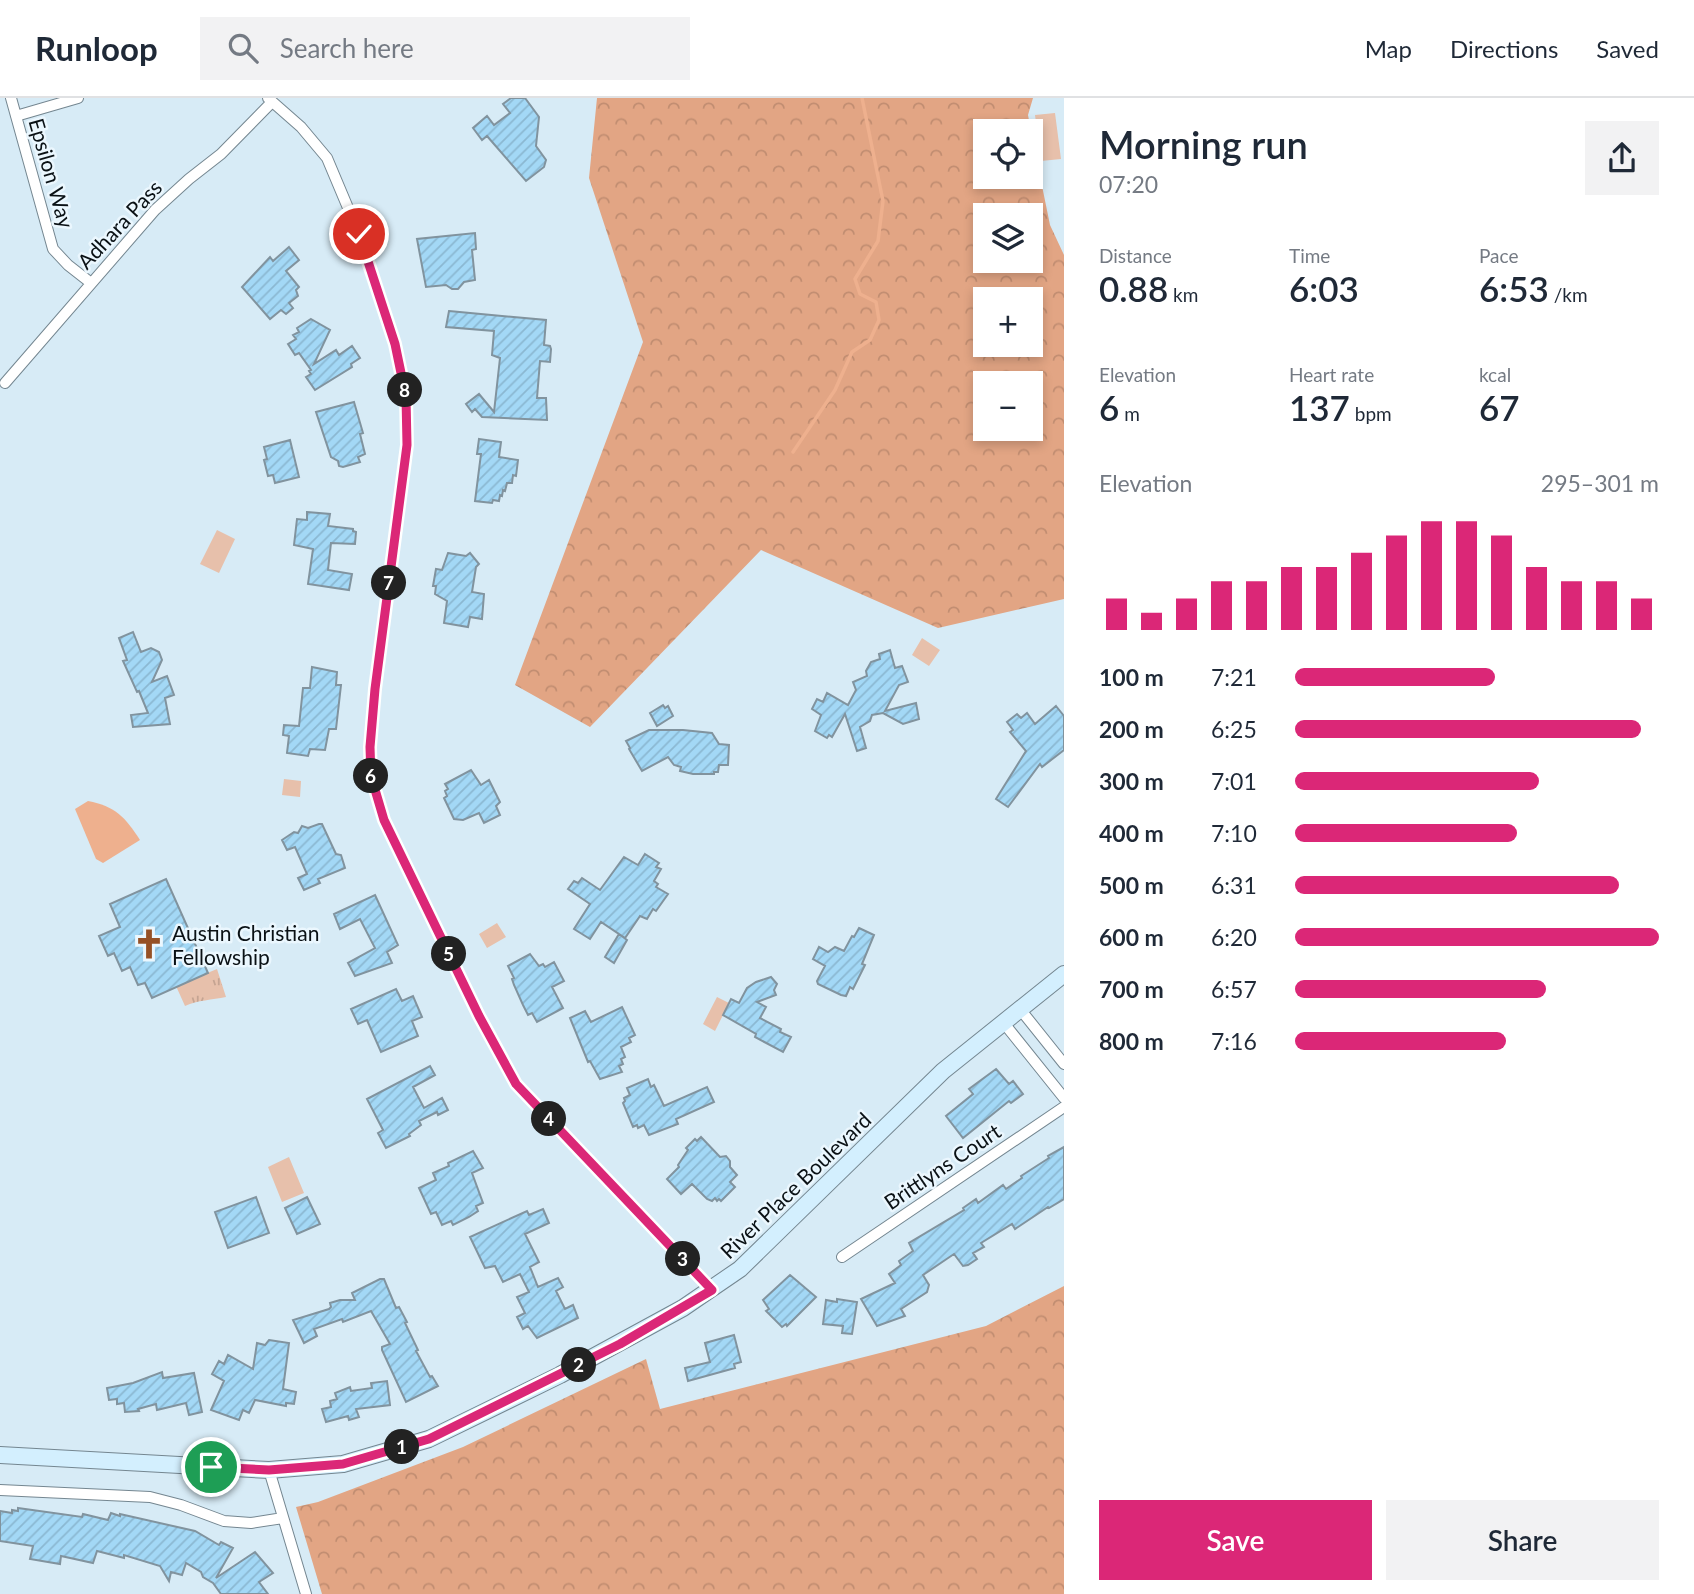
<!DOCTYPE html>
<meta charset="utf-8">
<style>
body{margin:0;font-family:Lato,sans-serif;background:#f2f2f3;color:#1f2937;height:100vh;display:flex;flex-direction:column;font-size:26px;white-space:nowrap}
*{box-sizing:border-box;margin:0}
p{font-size:23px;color:#747a83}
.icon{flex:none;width:38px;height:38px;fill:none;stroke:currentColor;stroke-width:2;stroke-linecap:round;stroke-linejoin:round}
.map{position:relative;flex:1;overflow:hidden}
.side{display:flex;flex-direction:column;background:#fff;width:630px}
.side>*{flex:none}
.tools{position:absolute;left:973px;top:21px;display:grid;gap:14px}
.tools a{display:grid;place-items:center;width:70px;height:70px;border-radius:0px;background:#fff;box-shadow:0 4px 10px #0003;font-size:35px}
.pin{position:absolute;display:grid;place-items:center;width:60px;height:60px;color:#fff;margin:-30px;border:4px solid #fff;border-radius:50%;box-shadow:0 2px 7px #0007}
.km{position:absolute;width:35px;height:35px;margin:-18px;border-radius:50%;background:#222;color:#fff;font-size:19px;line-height:35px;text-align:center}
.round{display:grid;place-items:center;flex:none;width:74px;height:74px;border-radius:0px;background:#f2f2f3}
.summary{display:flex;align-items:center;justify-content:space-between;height:119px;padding:0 35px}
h1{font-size:38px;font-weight:600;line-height:52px}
.figures{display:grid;grid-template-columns:repeat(3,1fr);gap:10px;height:119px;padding:7px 35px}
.figures div{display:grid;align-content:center}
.figures b{font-size:35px;font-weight:600}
.figures small{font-size:19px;font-weight:400}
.figures p{font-size:19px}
.chart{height:196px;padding:14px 35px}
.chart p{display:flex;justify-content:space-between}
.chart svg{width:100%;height:126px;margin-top:7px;stroke:#db2777;stroke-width:6}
.button{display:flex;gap:14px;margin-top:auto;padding:14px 35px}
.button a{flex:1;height:80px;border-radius:0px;background:#db2777;color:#fff;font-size:28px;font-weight:600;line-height:80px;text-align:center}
.button a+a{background:#f2f2f3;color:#1f2937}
ul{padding:0 35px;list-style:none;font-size:23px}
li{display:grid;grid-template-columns:112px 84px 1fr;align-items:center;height:52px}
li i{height:18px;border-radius:9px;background:#db2777}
header{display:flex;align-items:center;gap:42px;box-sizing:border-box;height:98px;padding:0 35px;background:#fff;border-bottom:2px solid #e0e1e3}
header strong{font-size:33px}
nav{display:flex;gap:38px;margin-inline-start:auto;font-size:24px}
.search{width:490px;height:63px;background:#f2f2f3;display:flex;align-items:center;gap:18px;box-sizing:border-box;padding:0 24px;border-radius:0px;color:#747a83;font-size:26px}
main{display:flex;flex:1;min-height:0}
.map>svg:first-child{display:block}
.grass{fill:url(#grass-tufts)}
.forest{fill:url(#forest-crowns);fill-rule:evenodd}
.garden{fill:#e7c0ab}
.water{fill:#eeb08e}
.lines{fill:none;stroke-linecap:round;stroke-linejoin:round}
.stream{stroke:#eeb08e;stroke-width:3.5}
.building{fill:url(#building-hatch);stroke:#81939e;stroke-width:2}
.street-casing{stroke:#748690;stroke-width:12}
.secondary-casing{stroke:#748690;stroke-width:18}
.street{stroke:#fff;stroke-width:10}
.secondary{stroke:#d3effe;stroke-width:16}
.route-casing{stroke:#fff;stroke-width:14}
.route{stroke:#db2777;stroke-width:9}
.labels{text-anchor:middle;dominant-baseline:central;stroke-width:5;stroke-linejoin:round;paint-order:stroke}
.street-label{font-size:21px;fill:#0a1115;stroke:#ebf7fe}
.poi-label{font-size:21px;fill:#0a1115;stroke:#ebf7fe;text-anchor:start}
</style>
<header>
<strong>Runloop</strong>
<div class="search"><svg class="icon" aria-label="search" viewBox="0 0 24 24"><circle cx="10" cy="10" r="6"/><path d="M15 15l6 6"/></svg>Search here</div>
<nav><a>Map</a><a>Directions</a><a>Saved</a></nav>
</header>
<main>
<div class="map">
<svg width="1064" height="1496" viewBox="0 0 1064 1496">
<defs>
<pattern id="grass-tufts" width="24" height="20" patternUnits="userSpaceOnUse" patternTransform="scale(1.75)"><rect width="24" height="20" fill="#e7c0ab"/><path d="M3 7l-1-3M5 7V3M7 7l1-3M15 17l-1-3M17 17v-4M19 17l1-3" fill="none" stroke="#c5a492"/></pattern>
<pattern id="forest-crowns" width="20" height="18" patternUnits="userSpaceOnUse" patternTransform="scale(1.75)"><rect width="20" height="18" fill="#e2a584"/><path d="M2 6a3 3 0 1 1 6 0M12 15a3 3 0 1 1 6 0" fill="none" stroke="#c18d71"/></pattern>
<pattern id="building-hatch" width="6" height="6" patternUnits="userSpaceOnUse" patternTransform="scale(1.75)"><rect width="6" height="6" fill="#a3d8f6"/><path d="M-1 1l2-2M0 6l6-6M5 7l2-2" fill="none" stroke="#8bb8d2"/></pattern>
</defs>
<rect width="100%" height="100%" fill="#d7ebf6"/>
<path class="grass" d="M 217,871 L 226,899 C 212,902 198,902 185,908 L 176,888 Z"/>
<path class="forest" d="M 597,0 L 1033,0 L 1028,17 L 1031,33 L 985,33 L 985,79 L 1031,79 L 1031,34 L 1050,127 L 1064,157 L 1064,501 L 938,530 L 761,452 L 590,629 L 515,587 L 643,244 L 589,80 ZM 985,117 L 1031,117 L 1031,163 L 985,163 ZM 985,201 L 1031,201 L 1031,247 L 985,247 ZM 985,285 L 1031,285 L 1031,331 L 985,331 Z
M 1064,1188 L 1064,1496 L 322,1496 L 296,1409 L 318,1404 L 463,1349 L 646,1261 L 660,1311 L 986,1228 Z"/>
<path class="garden" d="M 1055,15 L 1061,61 L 1041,63 L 1035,17 Z
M 217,432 L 235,441 L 219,475 L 200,466 Z
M 922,540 L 940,552 L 929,568 L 912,557 Z
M 284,681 L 301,683 L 300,699 L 282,697 Z
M 497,825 L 506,839 L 487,850 L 479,836 Z
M 717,899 L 729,905 L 715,933 L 703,926 Z
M 289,1059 L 304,1095 L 282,1104 L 268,1069 Z"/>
<path class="water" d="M 88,703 C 115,708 125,719 140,742 L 103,765 L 96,761 L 75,711 Z"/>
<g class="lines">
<path class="stream" d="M 793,354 L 835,292 L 852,254 L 870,242 L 879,222 L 876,204 L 860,196 L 855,181 L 878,143 L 883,103 L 862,0"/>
</g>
<path class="building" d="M 511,0 L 525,0 L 539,19 L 536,48 L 546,62 L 544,69 L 526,83 L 487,38 L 482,42 L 473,30 L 487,18 L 494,27 L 510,15 L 503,6 Z
M 475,135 L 476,151 L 472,152 L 475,182 L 464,184 L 458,191 L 452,191 L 446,187 L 426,189 L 417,141 Z
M 289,149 L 299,162 L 286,173 L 299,189 L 296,192 L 298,198 L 289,205 L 293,210 L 286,216 L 281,212 L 270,221 L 242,189 L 270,159 L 273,163 Z
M 449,213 L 546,222 L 544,247 L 550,248 L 551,251 L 550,264 L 540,263 L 537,300 L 546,300 L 547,322 L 482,319 L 475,311 L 472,314 L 466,306 L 479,296 L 494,314 L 500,260 L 492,257 L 494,233 L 446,229 Z
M 311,221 L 330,232 L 314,266 L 336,252 L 339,257 L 352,248 L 360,260 L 351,266 L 352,269 L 315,292 L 306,279 L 311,276 L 309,273 L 311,272 L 299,255 L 295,257 L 288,246 L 296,241 L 293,237 L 299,234 L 297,230 Z
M 354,304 L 363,335 L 360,336 L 365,356 L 358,359 L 360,364 L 343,369 L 339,368 L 338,363 L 331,359 L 316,314 Z
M 479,341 L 501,344 L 499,359 L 518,362 L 516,378 L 513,377 L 512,385 L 507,385 L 505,393 L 503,392 L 502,398 L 500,397 L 499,403 L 493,402 L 492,405 L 475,403 L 481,356 L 477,356 Z
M 290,342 L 299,379 L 275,385 L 273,377 L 268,378 L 264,362 L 267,361 L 264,349 Z
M 307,414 L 330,416 L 328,428 L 353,431 L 353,433 L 356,434 L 355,446 L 331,445 L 328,472 L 352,476 L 349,492 L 308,486 L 313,451 L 294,447 L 297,421 L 307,422 Z
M 448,455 L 466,458 L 470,455 L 479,466 L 476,469 L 472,494 L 484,496 L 482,521 L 470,519 L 468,529 L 444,525 L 447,503 L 435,496 L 436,488 L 433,488 L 436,471 L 442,472 Z
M 133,534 L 141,554 L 151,550 L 159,554 L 162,562 L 152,584 L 167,578 L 174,597 L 165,600 L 170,626 L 133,629 L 131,617 L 148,615 L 139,593 L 137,594 L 123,563 L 127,562 L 119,540 Z
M 890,552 L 895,570 L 902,568 L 908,584 L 899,587 L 885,613 L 916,605 L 919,621 L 903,626 L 883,615 L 872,617 L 870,623 L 860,629 L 866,650 L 857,653 L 845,616 L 832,639 L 829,637 L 827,640 L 815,633 L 821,617 L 812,611 L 817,601 L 823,604 L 827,595 L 848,607 L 856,592 L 853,584 L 867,578 L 866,573 L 871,564 L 880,561 L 879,556 Z
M 312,569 L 337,574 L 336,587 L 341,587 L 336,631 L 329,631 L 325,652 L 310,651 L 308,658 L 287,655 L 289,638 L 283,637 L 284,627 L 299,628 L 303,590 L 310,590 Z
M 663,607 L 665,610 L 668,608 L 673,618 L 657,628 L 650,615 Z
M 1056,608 L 1064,618 L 1064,652 L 1042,669 L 1040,666 L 1008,709 L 996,701 L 1026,653 L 1010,634 L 1013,632 L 1007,624 L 1017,616 L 1021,620 L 1027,615 L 1035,626 Z
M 649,632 L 683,632 L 712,635 L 719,646 L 729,647 L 728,667 L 719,667 L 718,674 L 714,674 L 714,676 L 693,676 L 680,673 L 681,669 L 674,667 L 668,659 L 642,673 L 629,651 L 630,650 L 626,643 Z
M 471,672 L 481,687 L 489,682 L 500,704 L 496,708 L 500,717 L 484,725 L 479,715 L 463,722 L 454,721 L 444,700 L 447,698 L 445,693 L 448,691 L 445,686 Z
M 319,726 L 322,726 L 336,756 L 341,757 L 345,770 L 318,781 L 320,785 L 304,792 L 298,780 L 307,776 L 295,749 L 287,752 L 282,742 L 294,734 L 298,735 L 302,728 L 308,730 Z
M 645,756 L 659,765 L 656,769 L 661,771 L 654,783 L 658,786 L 656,789 L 668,796 L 656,813 L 653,811 L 647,821 L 640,818 L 625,840 L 601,824 L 590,841 L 574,831 L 590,806 L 568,791 L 574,783 L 578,785 L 582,780 L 600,792 L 624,759 L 638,767 Z
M 166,781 L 208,875 L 152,900 L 145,885 L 138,887 L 130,869 L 122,873 L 114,855 L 108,858 L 99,838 L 120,829 L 110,806 Z
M 375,797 L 398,847 L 387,854 L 392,865 L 355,878 L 348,865 L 375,850 L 360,821 L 340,831 L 334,816 Z
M 859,830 L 874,837 L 862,866 L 865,867 L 853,891 L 850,889 L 846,898 L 841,897 L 818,886 L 817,883 L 825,868 L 813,861 L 819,849 L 828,854 L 835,849 L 844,853 L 852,838 L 854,839 Z
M 619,836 L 627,842 L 614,865 L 605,859 Z
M 530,856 L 539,868 L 543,866 L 545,869 L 554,864 L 564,883 L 552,889 L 563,910 L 537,924 L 532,915 L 528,917 L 523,907 L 514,887 L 512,881 L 514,880 L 508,868 Z
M 771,879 L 777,886 L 774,892 L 776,897 L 757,904 L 766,909 L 760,920 L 781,931 L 780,934 L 791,939 L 783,954 L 755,939 L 756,936 L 723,917 L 731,901 L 739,905 L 747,890 L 756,884 Z
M 396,891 L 402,903 L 413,898 L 422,919 L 412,923 L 418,938 L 381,954 L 367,922 L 358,926 L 351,911 Z
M 622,909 L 635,937 L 629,940 L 631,944 L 621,949 L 625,959 L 621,961 L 623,966 L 619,968 L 622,974 L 600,981 L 590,963 L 588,964 L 570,920 L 585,913 L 591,924 Z
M 430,968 L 435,977 L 413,989 L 424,1010 L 442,1000 L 448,1012 L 438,1017 L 437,1014 L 419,1023 L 421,1027 L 409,1036 L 410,1038 L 386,1050 L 378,1035 L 383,1032 L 367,1001 Z
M 996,971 L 1009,986 L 1013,983 L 1023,996 L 1011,1005 L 1009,1003 L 963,1040 L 946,1018 L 973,996 L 969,991 Z
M 648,981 L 651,989 L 654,987 L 664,1008 L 707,989 L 714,1004 L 676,1021 L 678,1026 L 649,1037 L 644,1027 L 638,1030 L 637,1027 L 633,1029 L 623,1005 L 625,1003 L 624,1000 L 630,997 L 627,990 Z
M 701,1039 L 720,1059 L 726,1058 L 730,1063 L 730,1069 L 737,1077 L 730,1084 L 735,1089 L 721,1103 L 719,1101 L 717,1103 L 715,1100 L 712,1103 L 707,1101 L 692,1086 L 681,1096 L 667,1081 L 679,1069 L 678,1067 L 688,1052 L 686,1050 L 695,1041 L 697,1043 Z
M 1064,1049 L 1064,1101 L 1049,1110 L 1048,1109 L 1015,1131 L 1012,1126 L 981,1145 L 984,1149 L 973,1155 L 977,1161 L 968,1167 L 963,1168 L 954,1156 L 923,1177 L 929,1187 L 927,1194 L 901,1211 L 905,1218 L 877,1228 L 861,1201 L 895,1185 L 889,1176 L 901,1167 L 899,1163 L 913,1153 L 909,1145 L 964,1112 L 963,1110 L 976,1101 L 978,1105 L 1003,1087 L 1006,1091 L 1022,1080 L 1021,1078 L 1049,1060 L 1048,1058 Z
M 473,1053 L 483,1070 L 472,1075 L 483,1105 L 476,1108 L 478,1113 L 469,1119 L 453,1127 L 451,1123 L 442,1127 L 436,1114 L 431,1116 L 419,1090 L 436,1082 L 433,1075 L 449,1068 L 448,1065 Z
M 256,1099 L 269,1135 L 228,1150 L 215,1114 Z
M 307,1099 L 320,1126 L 297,1136 L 285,1110 Z
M 543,1111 L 549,1125 L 525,1136 L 539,1164 L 530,1169 L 538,1189 L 558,1180 L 563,1189 L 556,1193 L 565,1211 L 573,1207 L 578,1220 L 537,1240 L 528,1228 L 523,1231 L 517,1219 L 525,1215 L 517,1199 L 529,1194 L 520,1176 L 503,1184 L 495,1168 L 485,1170 L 470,1139 L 527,1113 L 529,1117 Z
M 790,1177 L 816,1199 L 787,1228 L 786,1226 L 782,1229 L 766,1213 L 769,1211 L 763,1202 Z
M 380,1181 L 384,1181 L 396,1210 L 399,1209 L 407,1224 L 405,1225 L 418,1252 L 416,1253 L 430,1279 L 432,1278 L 438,1288 L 406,1304 L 382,1252 L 382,1249 L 390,1246 L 371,1213 L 343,1224 L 342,1221 L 314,1231 L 317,1238 L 304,1245 L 293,1222 L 329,1211 L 331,1209 L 330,1205 L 340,1202 L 355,1202 L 352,1195 Z
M 837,1201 L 857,1204 L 852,1236 L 842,1235 L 843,1228 L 823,1226 L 826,1202 L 837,1204 Z
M 734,1237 L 741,1264 L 734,1266 L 735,1270 L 688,1283 L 685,1270 L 710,1264 L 705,1245 Z
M 269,1242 L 289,1245 L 283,1291 L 296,1294 L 294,1306 L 286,1305 L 286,1308 L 255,1302 L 249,1315 L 243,1312 L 239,1322 L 211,1312 L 224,1283 L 212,1276 L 219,1263 L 224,1266 L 228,1257 L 253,1271 L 257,1245 L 265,1247 Z
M 162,1274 L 163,1280 L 194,1275 L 202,1314 L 189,1317 L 186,1305 L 157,1312 L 156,1306 L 138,1311 L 139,1313 L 125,1314 L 124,1305 L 117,1306 L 117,1301 L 109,1302 L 107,1290 L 133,1285 Z
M 387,1283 L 390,1307 L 356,1311 L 359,1319 L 349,1322 L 348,1318 L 326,1324 L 322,1311 L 331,1309 L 330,1303 L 337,1301 L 335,1295 L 350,1289 L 351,1293 L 372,1290 L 371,1285 Z
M 18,1410 L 82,1419 L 83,1416 L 108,1422 L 111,1415 L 120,1418 L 120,1416 L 195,1433 L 219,1447 L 221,1444 L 233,1450 L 216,1480 L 255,1454 L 273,1475 L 259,1484 L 268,1496 L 221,1496 L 213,1485 L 203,1479 L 201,1474 L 186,1465 L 182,1477 L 171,1474 L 169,1483 L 160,1468 L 124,1457 L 124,1460 L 97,1453 L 93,1465 L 61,1458 L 60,1466 L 30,1461 L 33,1448 L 0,1443 L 0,1413 L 12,1415 L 12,1412 L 18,1413 Z"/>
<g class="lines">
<g class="street-casing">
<path id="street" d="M 11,0 L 53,151 L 68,167 L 91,185
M 268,0 L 301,29 L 327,60 L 359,136 L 395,246 L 406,299 L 407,347 L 375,591 L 370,649 L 371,678 L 384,722 L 479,918 L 516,986 L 712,1192
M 16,18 L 78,0
M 5,285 L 155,112 L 189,81 L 221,56 L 272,4
M 1020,911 L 1064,966
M 1003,924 L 1064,1000
M 842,1159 L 1064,1009
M 269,1372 L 306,1496
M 0,1392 L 150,1399 L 181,1407 L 224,1423 L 251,1425 L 283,1420"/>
</g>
<g class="secondary-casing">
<path id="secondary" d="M 0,1357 L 269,1372 L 343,1366 L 429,1341 L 560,1277 L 683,1210 L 740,1171 L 943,973 L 1064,876"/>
</g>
<use href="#street" class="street"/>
<use href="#secondary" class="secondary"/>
</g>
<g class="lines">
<g class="route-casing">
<path id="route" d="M 211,1369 L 269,1372 L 343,1366 L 429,1341 L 620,1246 L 712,1192 L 516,986 L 479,918 L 384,722 L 371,678 L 370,649 L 375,591 L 407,347 L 406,299 L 395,246 L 359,136"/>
</g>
<use href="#route" class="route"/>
</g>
<defs>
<g id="church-bare" transform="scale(2.415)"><path d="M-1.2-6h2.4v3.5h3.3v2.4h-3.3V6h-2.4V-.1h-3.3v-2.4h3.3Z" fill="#965126" stroke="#ebf7fe" stroke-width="2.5" paint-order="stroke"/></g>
</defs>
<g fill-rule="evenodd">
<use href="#church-bare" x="149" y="846"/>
</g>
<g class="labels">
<g class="street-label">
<text transform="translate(52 75) rotate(74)">Epsilon Way</text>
<text transform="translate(119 126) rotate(-47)">Adhara Pass</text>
<text transform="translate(942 1068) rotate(-34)">Brittlyns Court</text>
<text transform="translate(795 1087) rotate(-44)">River Place Boulevard</text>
</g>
<g class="poi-label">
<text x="172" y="834">Austin Christian<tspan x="172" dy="24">Fellowship</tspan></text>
</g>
</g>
</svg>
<div class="tools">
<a><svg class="icon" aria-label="locate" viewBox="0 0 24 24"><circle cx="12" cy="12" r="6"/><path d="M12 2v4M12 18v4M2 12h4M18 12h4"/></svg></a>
<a><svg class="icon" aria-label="layers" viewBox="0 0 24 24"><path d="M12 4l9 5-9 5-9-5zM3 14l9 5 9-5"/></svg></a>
<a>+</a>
<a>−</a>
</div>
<div class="pin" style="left:211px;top:1369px;background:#1e9e55"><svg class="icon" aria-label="arrive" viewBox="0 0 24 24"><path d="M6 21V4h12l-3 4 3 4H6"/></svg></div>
<div class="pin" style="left:359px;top:136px;background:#d93025"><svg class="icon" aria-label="check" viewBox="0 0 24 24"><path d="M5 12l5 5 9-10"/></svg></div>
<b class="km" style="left:402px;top:1349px">1</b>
<b class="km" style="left:579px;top:1267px">2</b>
<b class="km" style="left:683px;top:1161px">3</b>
<b class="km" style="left:549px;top:1021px">4</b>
<b class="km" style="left:449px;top:856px">5</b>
<b class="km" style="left:371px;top:678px">6</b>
<b class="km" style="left:389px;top:485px">7</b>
<b class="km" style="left:405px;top:292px">8</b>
</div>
<section class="side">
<div class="summary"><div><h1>Morning run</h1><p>07:20</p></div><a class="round"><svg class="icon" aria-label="share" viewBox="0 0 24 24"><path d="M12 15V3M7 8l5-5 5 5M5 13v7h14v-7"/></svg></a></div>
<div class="figures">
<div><p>Distance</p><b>0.88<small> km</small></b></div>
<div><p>Time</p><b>6:03</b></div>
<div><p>Pace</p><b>6:53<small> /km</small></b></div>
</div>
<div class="figures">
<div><p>Elevation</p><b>6<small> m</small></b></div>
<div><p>Heart rate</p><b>137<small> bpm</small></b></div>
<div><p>kcal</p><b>67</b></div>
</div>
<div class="chart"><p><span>Elevation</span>295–301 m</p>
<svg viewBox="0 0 160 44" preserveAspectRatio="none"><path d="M5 44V33M15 44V38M25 44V33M35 44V27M45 44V27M55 44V22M65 44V22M75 44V17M85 44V11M95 44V6M105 44V6M115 44V11M125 44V22M135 44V27M145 44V27M155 44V33"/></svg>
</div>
<ul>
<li><b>100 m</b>7:21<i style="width:55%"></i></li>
<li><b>200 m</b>6:25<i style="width:95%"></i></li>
<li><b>300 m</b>7:01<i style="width:67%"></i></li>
<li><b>400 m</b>7:10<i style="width:61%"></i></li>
<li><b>500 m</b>6:31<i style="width:89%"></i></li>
<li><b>600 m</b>6:20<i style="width:100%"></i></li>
<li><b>700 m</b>6:57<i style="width:69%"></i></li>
<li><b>800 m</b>7:16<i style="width:58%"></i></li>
</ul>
<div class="button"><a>Save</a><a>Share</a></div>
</section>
</main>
